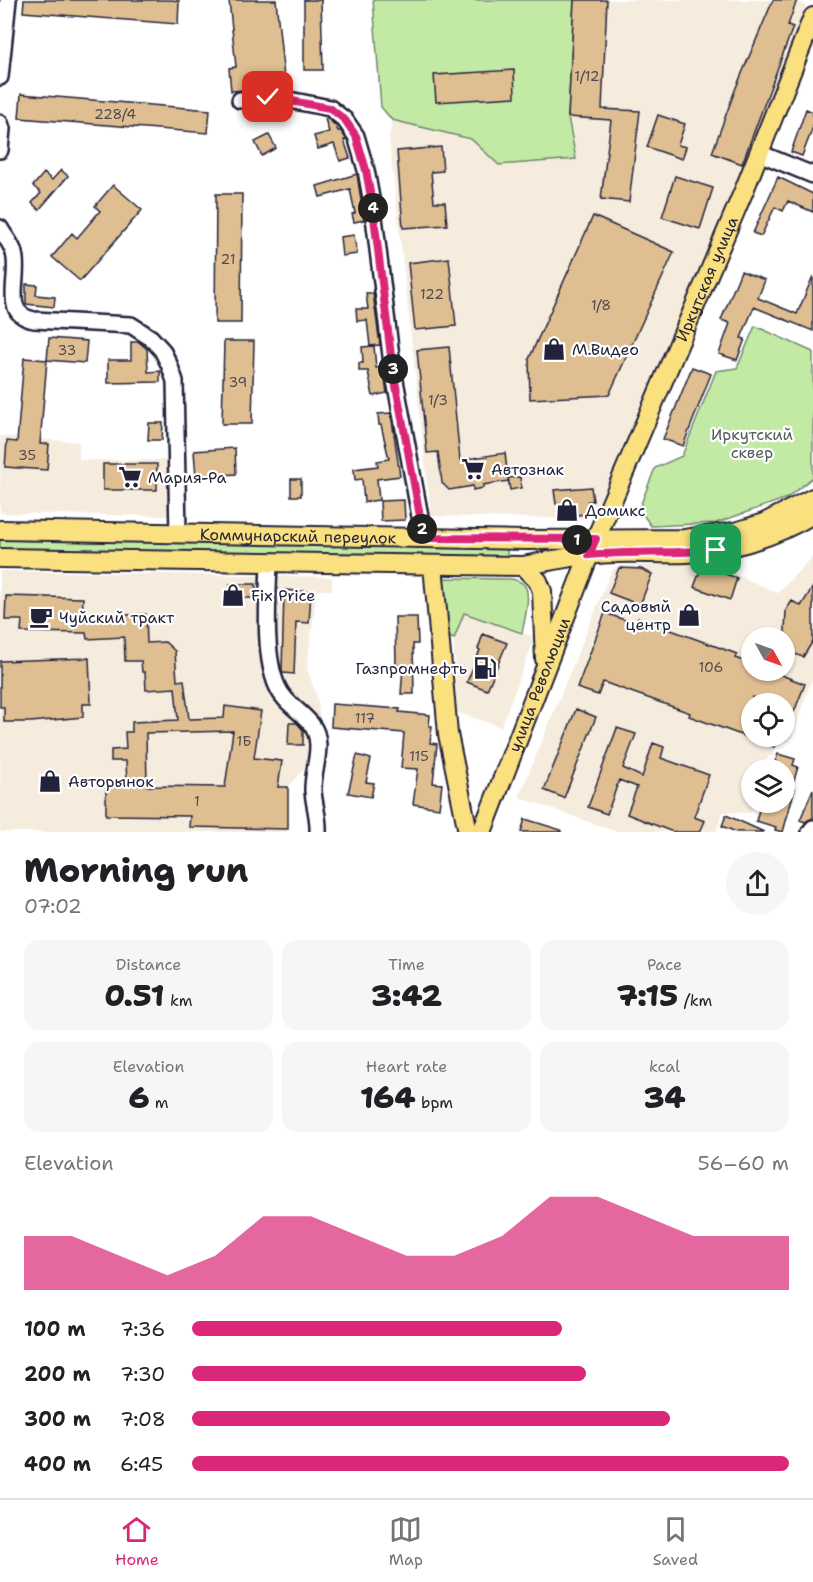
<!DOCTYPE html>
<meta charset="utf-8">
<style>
body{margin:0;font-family:"Shantell Sans",sans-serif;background:#f6f6f6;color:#202124;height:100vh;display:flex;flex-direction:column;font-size:22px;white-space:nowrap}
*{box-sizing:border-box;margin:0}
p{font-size:20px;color:#757577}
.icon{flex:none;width:33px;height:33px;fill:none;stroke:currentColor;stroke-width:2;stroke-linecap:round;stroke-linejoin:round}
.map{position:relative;height:832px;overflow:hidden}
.details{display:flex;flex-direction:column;background:#fff;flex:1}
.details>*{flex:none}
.needle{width:39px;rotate:130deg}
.fabs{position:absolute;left:741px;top:627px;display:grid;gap:12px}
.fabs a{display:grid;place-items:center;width:54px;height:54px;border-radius:50%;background:#fff;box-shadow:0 2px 4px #0004;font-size:30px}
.pin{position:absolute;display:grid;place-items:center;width:51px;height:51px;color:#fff;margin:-26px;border-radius:12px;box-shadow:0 3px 9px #0006}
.km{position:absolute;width:30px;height:30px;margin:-15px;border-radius:50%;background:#222;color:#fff;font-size:16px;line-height:30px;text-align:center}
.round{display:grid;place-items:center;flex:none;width:63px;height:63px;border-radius:32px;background:#f6f6f6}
.head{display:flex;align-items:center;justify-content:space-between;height:102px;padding:0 24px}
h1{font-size:33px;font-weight:800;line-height:45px}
.metrics{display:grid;grid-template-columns:repeat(3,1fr);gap:9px;height:102px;padding:6px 24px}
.metrics div{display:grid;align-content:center;border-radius:15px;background:#f6f6f6;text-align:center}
.metrics b{font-size:30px;font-weight:800}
.metrics small{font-size:16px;font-weight:400}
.metrics p{font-size:16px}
.chart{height:168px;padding:12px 24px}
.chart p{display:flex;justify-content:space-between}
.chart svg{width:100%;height:108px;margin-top:6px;fill:#db2777;opacity:.7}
ul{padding:0 24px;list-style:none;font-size:20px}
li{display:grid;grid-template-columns:96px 72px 1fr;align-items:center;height:45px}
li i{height:15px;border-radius:8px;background:#db2777}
.dock{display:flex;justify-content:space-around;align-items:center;height:84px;border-top:2px solid #e0e0e0;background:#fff;font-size:16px;color:#757577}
.dock a{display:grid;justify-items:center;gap:3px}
.dock .selected{color:#db2777}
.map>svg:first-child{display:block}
.built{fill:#f5ecde;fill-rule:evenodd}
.green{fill:#c3eaa5;stroke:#728670;stroke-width:1.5}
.building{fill:#dfbe91;stroke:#22223b;stroke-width:1.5;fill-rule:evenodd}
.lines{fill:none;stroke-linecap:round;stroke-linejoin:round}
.minor-casing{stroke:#22223b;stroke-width:20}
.major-casing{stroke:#22223b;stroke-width:22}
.minor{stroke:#fff;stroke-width:15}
.major{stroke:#fbe080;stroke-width:18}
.route-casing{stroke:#fff;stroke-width:12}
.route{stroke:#db2777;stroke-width:8}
.labels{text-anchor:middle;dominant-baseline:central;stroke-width:4.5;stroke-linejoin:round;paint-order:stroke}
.number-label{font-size:14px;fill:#514950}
.street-label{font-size:16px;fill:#22223b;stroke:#fff}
.poi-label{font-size:16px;fill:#22223b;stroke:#fff;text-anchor:start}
.park-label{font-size:16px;fill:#525e5b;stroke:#fff}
</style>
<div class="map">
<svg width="813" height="832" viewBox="0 0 813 832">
<rect width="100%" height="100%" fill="#fff"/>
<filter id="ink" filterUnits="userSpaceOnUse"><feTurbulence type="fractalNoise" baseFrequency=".0167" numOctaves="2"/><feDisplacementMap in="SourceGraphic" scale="12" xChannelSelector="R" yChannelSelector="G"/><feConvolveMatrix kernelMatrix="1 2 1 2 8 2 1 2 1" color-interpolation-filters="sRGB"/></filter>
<g filter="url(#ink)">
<path class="built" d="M 574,0 L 792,0 L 806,5 L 740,181 L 595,511 L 587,519 L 431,516 L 389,138 L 392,120 L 471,139 L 499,165 L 576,159 L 568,117 Z
M 0,436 L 79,442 L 79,460 L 167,460 L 168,516 L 0,513 Z
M 813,556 L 813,676 L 791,739 L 774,747 L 773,756 L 768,756 L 764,769 L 752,770 L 752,802 L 753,803 L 750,813 L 723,812 L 716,832 L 617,832 L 519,797 L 611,572 L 617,566 L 710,563 L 778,593 ZM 752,638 L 784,638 L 784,670 L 752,670 ZM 752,704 L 784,704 L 784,736 L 752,736 Z
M 0,571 L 332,577 L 332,590 L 317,590 L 307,668 L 318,701 L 321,734 L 326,764 L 306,766 L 288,787 L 287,832 L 0,832 Z
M 464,613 L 535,637 L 501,727 L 456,712 L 454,639 Z"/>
<path class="green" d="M 373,0 L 574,0 L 568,117 L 576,159 L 499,165 L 471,139 L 392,120 L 381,107 Z
M 755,326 L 813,352 L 813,477 L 787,498 L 716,523 L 651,526 L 639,509 L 655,468 L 682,456 L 716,371 L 737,368 Z
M 0,540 L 507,548 L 507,559 L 0,551 Z
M 437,578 L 511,579 C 515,580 521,581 524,585 C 532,593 524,622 522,633 L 464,613 L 454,639 L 446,636 Z"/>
<path class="building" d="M 24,0 L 172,0 L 179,1 L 178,24 L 23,12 Z
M 229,0 L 276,0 L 285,87 L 231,91 L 229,68 L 236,67 Z
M 304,0 L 321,0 L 323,70 L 304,70 Z
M 574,0 L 607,0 L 602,109 L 640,111 L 629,202 L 601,199 L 611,120 L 568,117 Z
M 773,0 L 797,0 L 788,25 L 793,27 L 742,164 L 712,153 L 735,90 Z
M 514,70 L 515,97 L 436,102 L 434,75 Z
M 21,94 L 210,110 L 208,133 L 19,118 Z
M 806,109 L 813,112 L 813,127 L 802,156 L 791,152 Z
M 658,115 L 685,124 L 678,145 L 686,147 L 682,159 L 647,147 Z
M 325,119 L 328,119 L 336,126 L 338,131 L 341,131 L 347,140 L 344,140 L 350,158 L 340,161 L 334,144 L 318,149 L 314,136 L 329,132 Z
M 269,135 L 276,148 L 262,156 L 255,142 Z
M 441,147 L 443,171 L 431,172 L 434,202 L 445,202 L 447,225 L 403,228 L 397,151 Z
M 61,170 L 68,176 L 39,210 L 32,203 L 41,193 L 33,186 L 44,173 L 52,180 Z
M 357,174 L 364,220 L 354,222 L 352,214 L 355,213 L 350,189 L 320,197 L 317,186 Z
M 675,176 L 713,188 L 700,229 L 662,217 Z
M 778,177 L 813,194 L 813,212 L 788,201 L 783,211 L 775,207 L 761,236 L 753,233 Z
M 113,185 L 142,210 L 80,281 L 52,257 L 72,233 L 77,238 L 100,211 L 95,206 Z
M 216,194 L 242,194 L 241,323 L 215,323 Z
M 593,216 L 674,252 L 609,395 L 530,399 L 529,359 Z
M 354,235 L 357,254 L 342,256 L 340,237 Z
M 449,258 L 456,326 L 415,330 L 408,263 Z
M 741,271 L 765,280 L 758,298 L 797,314 L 813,276 L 813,331 L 754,307 L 741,338 L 745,339 L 737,360 L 719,354 L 730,323 L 721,320 Z
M 26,284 L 37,285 L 36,295 L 55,297 L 54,307 L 26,304 Z
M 366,293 L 373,293 L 380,345 L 370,346 L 367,320 L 357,321 L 356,309 L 368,309 Z
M 49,338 L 87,341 L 85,363 L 47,360 Z
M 224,341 L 254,341 L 252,424 L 222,424 Z
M 131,342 L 139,342 L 147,349 L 148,372 L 160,371 L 160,382 L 108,383 L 108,360 L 131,360 Z
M 374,346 L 376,368 L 383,367 L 387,393 L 373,396 L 368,371 L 359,371 L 359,363 L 363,363 L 362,347 Z
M 449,347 L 460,460 L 505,453 L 508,478 L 520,477 L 521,488 L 510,490 L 508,479 L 509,481 L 483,485 L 483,488 L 473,490 L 473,486 L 449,490 L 442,483 L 438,452 L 427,453 L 417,350 Z
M 24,358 L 47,360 L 40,444 L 49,444 L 47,470 L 5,467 L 7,441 L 17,442 Z
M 692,367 L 711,374 L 683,446 L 663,439 Z
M 391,413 L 400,476 L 377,479 L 379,500 L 364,502 L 362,479 L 355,480 L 354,469 L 378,466 L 377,461 L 389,459 L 381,425 L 379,425 L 378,414 Z
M 149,423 L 163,423 L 162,440 L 148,440 Z
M 235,448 L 236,474 L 196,477 L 194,451 Z
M 103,464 L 157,464 L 157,490 L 103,490 Z
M 291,479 L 301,479 L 301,496 L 291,496 Z
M 591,487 L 593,501 L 588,501 L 589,514 L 560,516 L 559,504 L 556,504 L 554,490 Z
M 404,500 L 405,520 L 381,521 L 380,501 Z
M 702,566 L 737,578 L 730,600 L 694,587 Z
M 619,568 L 641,569 L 652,574 L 640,605 L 609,593 Z
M 230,584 L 256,584 L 256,598 L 230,598 Z
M 813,587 L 813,641 L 803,657 L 784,650 L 786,610 L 792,601 L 801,606 Z
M 284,590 L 311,592 L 309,623 L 296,622 L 294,674 L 283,673 L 282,671 Z
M 6,596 L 83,598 L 82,617 L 146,614 L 147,643 L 165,642 L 175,651 L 177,681 L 184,680 L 189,719 L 224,718 L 225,706 L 261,711 L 254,758 L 282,761 L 278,787 L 288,787 L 288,829 L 189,827 L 190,816 L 106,815 L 106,785 L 127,785 L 126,761 L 111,761 L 111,750 L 126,749 L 125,732 L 132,732 L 132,722 L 178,720 L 175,688 L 146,690 L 145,672 L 142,672 L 141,661 L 125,661 L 124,637 L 87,639 L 86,633 L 21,632 L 22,620 L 5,620 ZM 233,731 L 225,787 L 147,786 L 146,733 Z
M 605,613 L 636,624 L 638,618 L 737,654 L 735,658 L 752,664 L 752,670 L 768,670 L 805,684 L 794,712 L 784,709 L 784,704 L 771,704 L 752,697 L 752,736 L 778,736 L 774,747 L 689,716 L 690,713 L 603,682 L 598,695 L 577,688 Z
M 395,617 L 417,617 L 418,644 L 413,644 L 414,694 L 401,694 L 403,666 L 397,666 L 396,664 Z
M 483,634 L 507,643 L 487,690 L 467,682 L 480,650 L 478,649 Z
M 89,658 L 91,704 L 83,704 L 83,717 L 31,722 L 4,722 L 4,707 L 0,707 L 0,661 Z
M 332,704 L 400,709 L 399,712 L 430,715 L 429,726 L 432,726 L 430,743 L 437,744 L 433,783 L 442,784 L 439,808 L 413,804 L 418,769 L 401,768 L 404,733 L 331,727 Z
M 576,709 L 596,717 L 564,798 L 544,790 Z
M 289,723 L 297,723 L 303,730 L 303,745 L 288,745 Z
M 617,728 L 636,734 L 623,768 L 642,777 L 653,743 L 664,747 L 661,758 L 709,775 L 694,817 L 705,821 L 700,832 L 673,832 L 627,814 L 637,787 L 619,780 L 607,814 L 588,807 Z
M 778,754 L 795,759 L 793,765 L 798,767 L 792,787 L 795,788 L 783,832 L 775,830 L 776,827 L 756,821 L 761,802 L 784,802 L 784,770 L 772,770 Z
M 357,755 L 371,759 L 366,782 L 374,783 L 371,797 L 348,793 Z
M 813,789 L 813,818 L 805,822 L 800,820 Z
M 726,815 L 764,832 L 736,832 L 722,826 Z
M 525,819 L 561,830 L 561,832 L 521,832 Z"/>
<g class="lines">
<g class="minor-casing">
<path id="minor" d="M 0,77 L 8,0
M 240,100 L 274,97 L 330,108 L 345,120 L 356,136 L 366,170 L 373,209 L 392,364 L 424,538
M 0,123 L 2,129 L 0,150
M 759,153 L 813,175
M 0,228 C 4,236 12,244 14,253 C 21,278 0,314 34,320 L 131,325 L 151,338 L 162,350 L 169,364 L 175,381 L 178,534
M 269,563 C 268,598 263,654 277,686 C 284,703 300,710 311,724 C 326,743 312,769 313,791 C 314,805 319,818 318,832
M 810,832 L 813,828"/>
</g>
<g class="major-casing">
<g id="major">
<path id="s1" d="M 0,530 L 525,540 L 685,539 L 735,532 L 764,523 L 813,498"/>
<path d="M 0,558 L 523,566 C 553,560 583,554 614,553 C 638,552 663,554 687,553 C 732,550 774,537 813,514"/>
<path d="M 433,565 L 448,734 L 468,832"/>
<path d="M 523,566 L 538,581 L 542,591 L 545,659"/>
<path id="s2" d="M 482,832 L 589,555 L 745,188 L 813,17"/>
</g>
</g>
<use href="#minor" class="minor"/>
<use href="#major" class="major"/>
</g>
</g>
<g class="lines" filter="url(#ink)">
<g class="route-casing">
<path id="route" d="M 268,97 L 330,108 L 345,120 L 356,136 L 366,170 L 373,209 L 392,364 L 424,538 L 596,539 L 589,555 C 631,551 673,554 716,550"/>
</g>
<use href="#route" class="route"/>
</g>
<defs>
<g id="shop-bare" transform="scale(1.8)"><path d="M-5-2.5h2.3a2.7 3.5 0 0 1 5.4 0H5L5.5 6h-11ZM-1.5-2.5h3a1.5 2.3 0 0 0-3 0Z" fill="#22223b" stroke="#fff" stroke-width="2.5" paint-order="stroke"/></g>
<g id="supermarket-bare" transform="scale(1.8)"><path d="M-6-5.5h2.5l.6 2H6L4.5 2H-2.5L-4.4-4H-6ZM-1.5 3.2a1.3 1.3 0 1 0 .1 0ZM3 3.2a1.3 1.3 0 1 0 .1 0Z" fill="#22223b" stroke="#fff" stroke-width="2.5" paint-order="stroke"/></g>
<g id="cafe-bare" transform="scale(1.8)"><path d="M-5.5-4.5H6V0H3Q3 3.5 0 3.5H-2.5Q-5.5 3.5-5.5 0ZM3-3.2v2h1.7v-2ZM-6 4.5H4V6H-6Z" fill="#22223b" stroke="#fff" stroke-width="2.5" paint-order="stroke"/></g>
<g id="fuel-bare" transform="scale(1.8)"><path d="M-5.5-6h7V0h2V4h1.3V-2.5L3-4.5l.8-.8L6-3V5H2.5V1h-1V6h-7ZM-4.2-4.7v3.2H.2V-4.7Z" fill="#22223b" stroke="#fff" stroke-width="2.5" paint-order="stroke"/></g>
</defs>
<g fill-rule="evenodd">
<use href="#shop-bare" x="554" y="349"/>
<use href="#supermarket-bare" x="473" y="469"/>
<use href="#supermarket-bare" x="130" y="477"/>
<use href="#shop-bare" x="567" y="510"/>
<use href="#shop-bare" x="233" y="595"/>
<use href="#shop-bare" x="689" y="615"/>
<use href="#cafe-bare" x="41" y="617"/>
<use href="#fuel-bare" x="485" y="668"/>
<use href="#shop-bare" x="50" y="781"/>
</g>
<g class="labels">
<g class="number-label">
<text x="587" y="76">1/12</text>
<text x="115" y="114">228/4</text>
<text x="228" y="259">21</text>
<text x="432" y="294">122</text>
<text x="601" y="305">1/8</text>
<text x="67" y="350">33</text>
<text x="238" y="382">39</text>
<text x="438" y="400">1/3</text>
<text x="27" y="455">35</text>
<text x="711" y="667">106</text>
<text x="365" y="718">117</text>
<text x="244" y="741">1Б</text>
<text x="419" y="756">115</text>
<text x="197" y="801">1</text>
</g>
<g class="street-label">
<text stroke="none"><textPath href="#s2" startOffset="597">Иркутская улица</textPath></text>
<text stroke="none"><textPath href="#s1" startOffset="298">Коммунарский переулок</textPath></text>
<text stroke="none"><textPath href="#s2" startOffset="158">улица Революции</textPath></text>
</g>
<g class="poi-label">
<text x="572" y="349">М.Видео</text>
<text x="491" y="469">Автознак</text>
<text x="148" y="477">Мария-Ра</text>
<text x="585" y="510">Домикс</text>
<text x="251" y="595">Fix Price</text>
<text x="671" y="606" text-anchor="end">Садовый<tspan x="671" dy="18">центр</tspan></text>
<text x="59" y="617">Чуйский тракт</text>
<text x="467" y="668" text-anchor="end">Газпромнефть</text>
<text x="68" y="781">Авторынок</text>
</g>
<g class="park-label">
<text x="752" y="434">Иркутский<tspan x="752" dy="18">сквер</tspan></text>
</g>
</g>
</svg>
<div class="fabs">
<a><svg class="needle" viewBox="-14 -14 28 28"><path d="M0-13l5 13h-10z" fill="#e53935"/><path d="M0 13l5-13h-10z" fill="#757577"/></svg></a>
<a><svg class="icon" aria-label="locate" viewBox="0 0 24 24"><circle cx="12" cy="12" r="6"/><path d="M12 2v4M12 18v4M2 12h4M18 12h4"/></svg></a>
<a><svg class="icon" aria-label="layers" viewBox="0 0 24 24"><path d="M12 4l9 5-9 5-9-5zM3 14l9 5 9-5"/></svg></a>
</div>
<div class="pin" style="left:716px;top:550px;background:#1e9e55"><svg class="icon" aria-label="arrive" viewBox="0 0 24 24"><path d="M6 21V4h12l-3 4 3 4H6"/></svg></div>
<div class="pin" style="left:268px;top:97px;background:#d93025"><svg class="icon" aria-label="check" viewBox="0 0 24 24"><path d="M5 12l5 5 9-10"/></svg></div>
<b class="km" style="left:577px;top:540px">1</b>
<b class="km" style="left:422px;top:529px">2</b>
<b class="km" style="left:393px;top:369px">3</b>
<b class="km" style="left:373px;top:208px">4</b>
</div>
<section class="details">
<div class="head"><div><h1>Morning run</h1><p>07:02</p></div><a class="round"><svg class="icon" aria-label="share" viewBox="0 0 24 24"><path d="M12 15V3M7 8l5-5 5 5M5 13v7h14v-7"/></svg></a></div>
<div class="metrics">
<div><p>Distance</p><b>0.51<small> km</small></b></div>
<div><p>Time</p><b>3:42</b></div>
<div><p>Pace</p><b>7:15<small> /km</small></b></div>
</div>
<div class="metrics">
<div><p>Elevation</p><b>6<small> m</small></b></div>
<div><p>Heart rate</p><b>164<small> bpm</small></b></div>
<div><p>kcal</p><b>34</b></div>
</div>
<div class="chart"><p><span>Elevation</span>56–60 m</p>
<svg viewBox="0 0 160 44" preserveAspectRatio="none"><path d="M0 44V22L10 22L20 30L30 38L40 30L50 14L60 14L70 22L80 30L90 30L100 22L110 6L120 6L130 14L140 22L150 22L160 22V44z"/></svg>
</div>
<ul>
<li><b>100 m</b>7:36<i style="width:62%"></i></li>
<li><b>200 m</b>7:30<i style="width:66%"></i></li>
<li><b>300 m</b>7:08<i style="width:80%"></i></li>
<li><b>400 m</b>6:45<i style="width:100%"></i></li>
</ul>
</section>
<nav class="dock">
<a class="selected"><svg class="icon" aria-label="home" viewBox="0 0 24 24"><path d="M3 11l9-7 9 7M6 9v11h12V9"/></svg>Home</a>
<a><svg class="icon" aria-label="map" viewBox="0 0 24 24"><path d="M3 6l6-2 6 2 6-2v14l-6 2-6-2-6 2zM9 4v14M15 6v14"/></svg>Map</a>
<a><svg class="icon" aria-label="saved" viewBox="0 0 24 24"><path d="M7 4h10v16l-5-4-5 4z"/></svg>Saved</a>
</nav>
